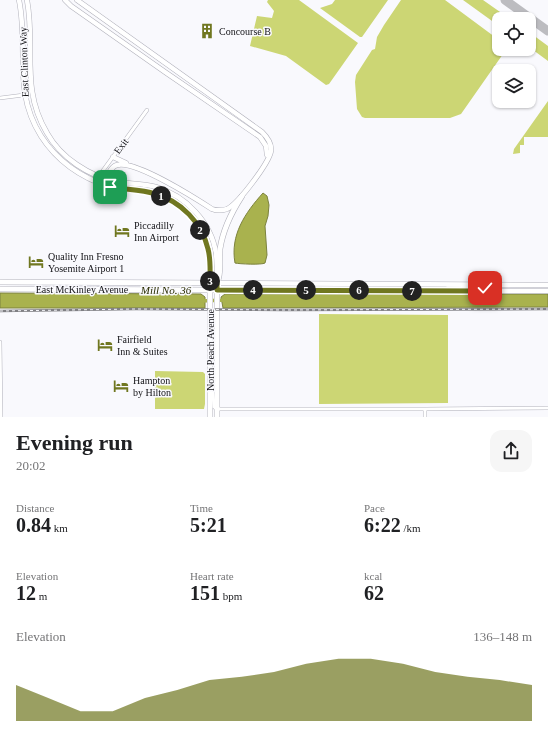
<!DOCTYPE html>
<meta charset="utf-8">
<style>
body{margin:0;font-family:Georgia,serif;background:#f6f6f6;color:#202124;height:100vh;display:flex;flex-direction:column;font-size:15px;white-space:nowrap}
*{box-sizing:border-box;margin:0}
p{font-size:13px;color:#757577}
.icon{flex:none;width:22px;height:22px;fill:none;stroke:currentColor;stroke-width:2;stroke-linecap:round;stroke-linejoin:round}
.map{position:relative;height:417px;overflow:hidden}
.details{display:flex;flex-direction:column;background:#fff;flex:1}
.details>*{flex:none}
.controls{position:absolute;left:492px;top:12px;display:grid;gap:8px}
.controls a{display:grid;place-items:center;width:44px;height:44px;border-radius:8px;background:#fff;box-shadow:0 1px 3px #0004;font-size:20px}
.pin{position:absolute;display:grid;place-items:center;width:34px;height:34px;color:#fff;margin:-17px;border-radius:8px;box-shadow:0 2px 6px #0006}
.km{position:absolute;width:20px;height:20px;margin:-10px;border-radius:50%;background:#222;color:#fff;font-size:11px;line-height:20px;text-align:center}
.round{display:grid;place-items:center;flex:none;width:42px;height:42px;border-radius:12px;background:#f6f6f6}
.head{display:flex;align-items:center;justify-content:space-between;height:68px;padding:0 16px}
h1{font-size:22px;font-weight:800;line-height:30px}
.metrics{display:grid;grid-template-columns:repeat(3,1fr);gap:6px;height:68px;padding:4px 16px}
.metrics div{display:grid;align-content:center}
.metrics b{font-size:20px;font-weight:800}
.metrics small{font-size:11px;font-weight:400}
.metrics p{font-size:11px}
.chart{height:112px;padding:8px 16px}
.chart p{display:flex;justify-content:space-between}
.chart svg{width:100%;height:72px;margin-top:4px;fill:#707720;opacity:.7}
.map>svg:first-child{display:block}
.green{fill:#ccd674}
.water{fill:#a9b24e;stroke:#7c823e}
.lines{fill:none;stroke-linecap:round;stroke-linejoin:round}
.canal{stroke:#a9b24e;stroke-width:3.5}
.taxiway{stroke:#bcbcc0;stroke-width:9}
.street-casing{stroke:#b0b0ba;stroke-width:4}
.secondary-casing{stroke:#b0b0ba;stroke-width:5.5}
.primary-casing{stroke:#b0b0ba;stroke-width:6}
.street{stroke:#fff;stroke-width:3}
.secondary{stroke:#fff;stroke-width:4.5}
.primary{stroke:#fff;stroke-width:5}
.rail-casing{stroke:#7f7f83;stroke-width:2.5}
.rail{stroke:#f9f9fd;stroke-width:1;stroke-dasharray:3;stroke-linecap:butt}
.route-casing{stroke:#fff;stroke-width:8}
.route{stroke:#707720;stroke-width:5}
.labels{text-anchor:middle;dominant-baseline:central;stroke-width:3;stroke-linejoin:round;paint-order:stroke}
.poi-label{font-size:10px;fill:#131317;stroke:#f9f9fd;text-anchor:start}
.street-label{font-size:10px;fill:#131317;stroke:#f9f9fd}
.water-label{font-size:11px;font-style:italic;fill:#2a2d02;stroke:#f9f9fd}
</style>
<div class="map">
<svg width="548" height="417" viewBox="0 0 548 417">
<rect width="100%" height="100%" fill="#f9f9fd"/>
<path class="green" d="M 268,0 L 299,0 L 358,43 L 329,84 L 326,85 L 286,56 L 250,46 L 257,16 L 272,18 L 274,11 L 267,2 Z
M 335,0 L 388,0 L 362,37 L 360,37 L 320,8 L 332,4 Z
M 401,0 L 445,0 L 499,40 L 499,49 L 504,49 L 503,54 L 461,114 L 450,118 L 365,118 L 362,117 L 357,109 L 355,82 L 356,75 L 372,50 L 375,49 L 377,37 L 384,25 Z
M 463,0 L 483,0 L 510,19 L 499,19 L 499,26 Z
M 529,32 L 548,46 L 548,61 L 529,47 Z
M 548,101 L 548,137 L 524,137 L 524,145 L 520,145 L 520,153 L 513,154 L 514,149 Z
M 319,314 L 448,315 L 448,403 L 319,404 Z
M 155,371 L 203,372 L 205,374 L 205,404 L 204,409 L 155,409 Z"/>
<path class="water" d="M 263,193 L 267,196 L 269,205 L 268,216 L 265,226 L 267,255 L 265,263 C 262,265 239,264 235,263 C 230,235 245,213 263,193 Z
M 0,293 L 201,294 L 205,297 L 205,308 L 0,308 Z
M 225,294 L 548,294 L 548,307 L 223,308 L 221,297 Z"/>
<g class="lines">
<path class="canal" d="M 201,301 L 225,300"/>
<path class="taxiway" d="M 505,0 L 548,31"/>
<g class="street-casing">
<path id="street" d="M 0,98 L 24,95
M 98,182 L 99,176 L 147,110
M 0,342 L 1,417
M 210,389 L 213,393 L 214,407 L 217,409 L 425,409 L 548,408
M 425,417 L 425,409"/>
</g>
<g class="secondary-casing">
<path id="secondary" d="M 19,0 C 29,49 12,90 41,136 C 57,161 82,178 110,187 C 125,191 140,189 155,193 C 182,202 204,225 209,253 C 211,265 210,278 210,290 L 548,291
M 27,0 C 36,48 20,88 47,133 C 61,158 89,176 117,182 C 130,184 143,183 156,187 C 186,196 211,222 216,253 C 217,263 217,273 217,283 L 548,285
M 65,0 L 71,6 L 165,72 L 260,137 L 266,146 L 267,155
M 77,0 L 262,132 C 267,137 272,143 271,151 C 269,163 238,204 227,209 C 221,211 217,211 212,209 C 195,198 135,160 117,165 C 109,167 109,177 103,180
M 113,157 L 126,163
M 447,289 L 473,287"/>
</g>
<g class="primary-casing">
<path id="primary" d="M 0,282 L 217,283
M 0,289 L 210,290 L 210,417
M 217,417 L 217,283 C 222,272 219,261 220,249 C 223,229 231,213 242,196"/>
</g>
<use href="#street" class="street"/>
<use href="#secondary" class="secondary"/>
<use href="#primary" class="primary"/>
<g class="rail-casing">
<path id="rail" d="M 0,311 L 136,309 L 286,310 L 548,309"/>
</g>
<use href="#rail" class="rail"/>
</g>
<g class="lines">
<g class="route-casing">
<path id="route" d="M 110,187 C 125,190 141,189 155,194 C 181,201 202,223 208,249 C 211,260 210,272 210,283 L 217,283 L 217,290 L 483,291 L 485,288"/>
</g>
<use href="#route" class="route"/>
</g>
<defs>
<g id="building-bare" transform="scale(1.2)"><path d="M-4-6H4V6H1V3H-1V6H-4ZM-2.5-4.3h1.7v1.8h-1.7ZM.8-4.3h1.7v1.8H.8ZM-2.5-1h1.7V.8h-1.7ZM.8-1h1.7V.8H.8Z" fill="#707720" stroke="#f9f9fd" stroke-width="2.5" paint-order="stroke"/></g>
<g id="hotel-bare" transform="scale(1.2)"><path d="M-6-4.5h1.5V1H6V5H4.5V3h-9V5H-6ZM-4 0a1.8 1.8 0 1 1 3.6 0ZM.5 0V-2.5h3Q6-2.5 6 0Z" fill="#707720" stroke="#f9f9fd" stroke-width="2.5" paint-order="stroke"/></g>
</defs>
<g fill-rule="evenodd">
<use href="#building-bare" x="207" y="31"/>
<use href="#hotel-bare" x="122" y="231"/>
<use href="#hotel-bare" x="36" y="262"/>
<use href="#hotel-bare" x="105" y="345"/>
<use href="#hotel-bare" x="121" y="386"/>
</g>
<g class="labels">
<g class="poi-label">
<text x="219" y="31">Concourse B</text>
<text x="134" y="225">Piccadilly<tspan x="134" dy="12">Inn Airport</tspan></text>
<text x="48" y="256">Quality Inn Fresno<tspan x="48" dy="12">Yosemite Airport 1</tspan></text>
<text x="117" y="339">Fairfield<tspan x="117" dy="12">Inn &amp; Suites</tspan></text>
<text x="133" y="380">Hampton<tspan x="133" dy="12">by Hilton</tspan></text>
</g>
<g class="street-label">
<text transform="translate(24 62) rotate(-92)">East Clinton Way</text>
<text transform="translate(121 146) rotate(-53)">Exit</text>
<text x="82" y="289">East McKinley Avenue</text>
<text transform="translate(210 350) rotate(-90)">North Peach Avenue</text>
</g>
<g class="water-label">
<text x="166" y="290">Mill No. 36</text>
</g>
</g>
</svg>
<div class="controls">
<a><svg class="icon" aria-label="locate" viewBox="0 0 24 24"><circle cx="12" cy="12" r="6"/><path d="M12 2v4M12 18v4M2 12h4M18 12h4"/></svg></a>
<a><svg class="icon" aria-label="layers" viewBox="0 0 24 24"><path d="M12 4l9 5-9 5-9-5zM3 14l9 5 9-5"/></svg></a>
</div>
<div class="pin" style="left:110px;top:187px;background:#1e9e55"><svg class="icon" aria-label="arrive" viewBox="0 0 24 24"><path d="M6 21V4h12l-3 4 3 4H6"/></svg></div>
<div class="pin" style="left:485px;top:288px;background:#d93025"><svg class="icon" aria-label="check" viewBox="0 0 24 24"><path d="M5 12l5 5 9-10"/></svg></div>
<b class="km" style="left:161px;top:196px">1</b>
<b class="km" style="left:200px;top:230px">2</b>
<b class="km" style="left:210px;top:281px">3</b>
<b class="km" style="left:253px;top:290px">4</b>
<b class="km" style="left:306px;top:290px">5</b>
<b class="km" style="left:359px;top:290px">6</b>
<b class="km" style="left:412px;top:291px">7</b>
</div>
<section class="details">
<div class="head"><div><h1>Evening run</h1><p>20:02</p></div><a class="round"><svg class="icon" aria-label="share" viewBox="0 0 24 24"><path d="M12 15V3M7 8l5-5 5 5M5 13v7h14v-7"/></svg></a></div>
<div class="metrics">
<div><p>Distance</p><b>0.84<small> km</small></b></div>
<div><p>Time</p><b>5:21</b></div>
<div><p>Pace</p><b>6:22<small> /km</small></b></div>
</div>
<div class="metrics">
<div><p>Elevation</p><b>12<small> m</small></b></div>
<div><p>Heart rate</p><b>151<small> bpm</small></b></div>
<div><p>kcal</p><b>62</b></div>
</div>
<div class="chart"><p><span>Elevation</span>136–148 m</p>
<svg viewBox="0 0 160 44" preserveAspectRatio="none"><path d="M0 44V22L10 30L20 38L30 38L40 30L50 25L60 19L70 17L80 14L90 9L100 6L110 6L120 9L130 14L140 17L150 19L160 22V44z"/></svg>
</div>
</section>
